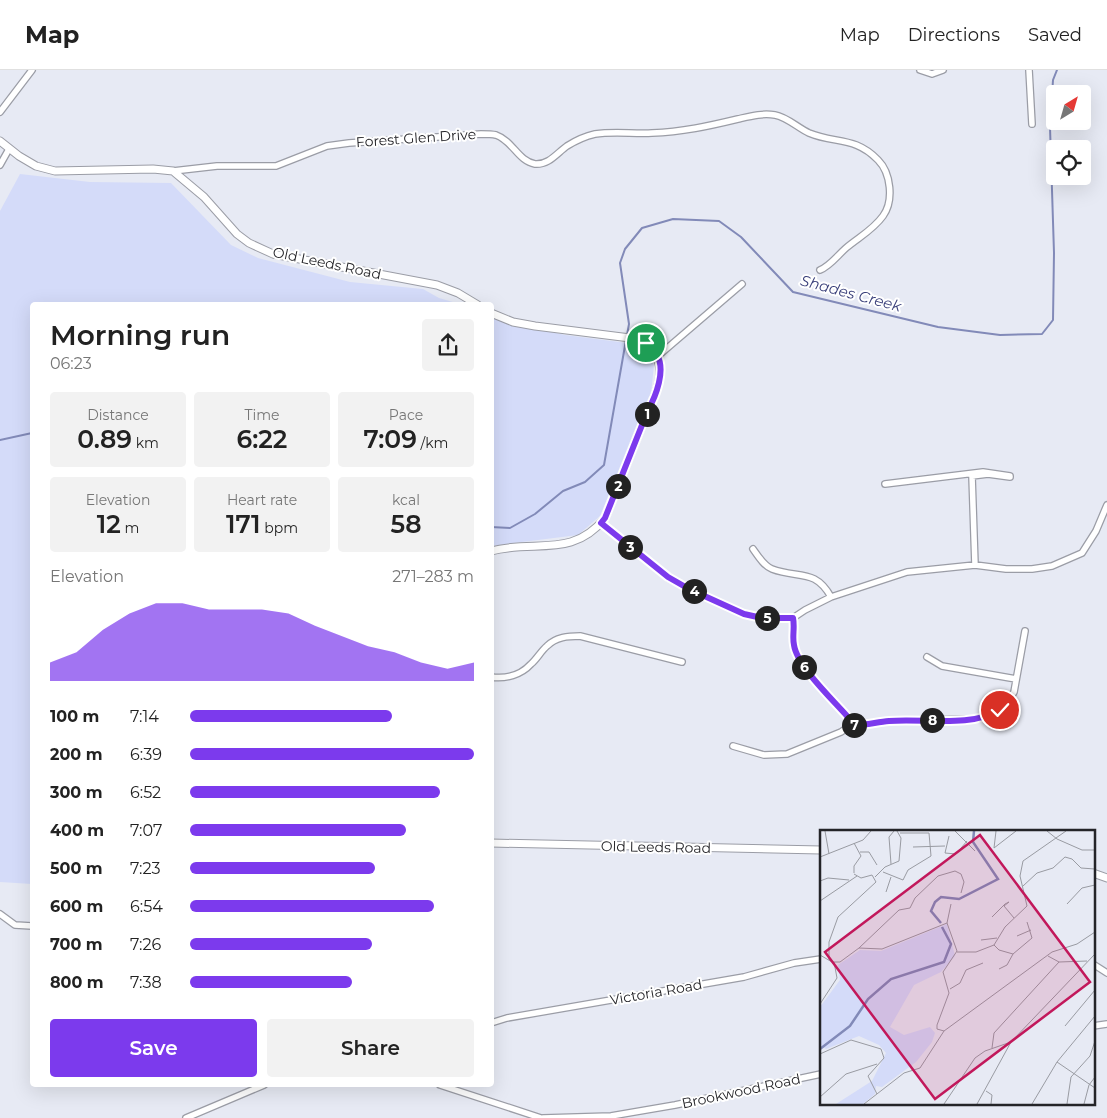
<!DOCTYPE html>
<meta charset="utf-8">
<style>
body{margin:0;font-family:Montserrat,sans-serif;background:#f2f2f2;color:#222;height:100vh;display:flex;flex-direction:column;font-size:19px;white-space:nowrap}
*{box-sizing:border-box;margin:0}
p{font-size:16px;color:#767676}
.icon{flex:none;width:28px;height:28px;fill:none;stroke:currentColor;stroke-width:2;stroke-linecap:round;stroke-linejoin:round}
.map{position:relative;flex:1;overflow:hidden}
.details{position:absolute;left:30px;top:232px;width:464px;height:785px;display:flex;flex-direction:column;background:#fff;border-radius:5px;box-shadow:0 5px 20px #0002}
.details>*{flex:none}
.needle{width:32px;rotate:37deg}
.buttons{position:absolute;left:1046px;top:15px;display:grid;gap:10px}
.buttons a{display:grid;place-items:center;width:45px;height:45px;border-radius:5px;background:#fff;box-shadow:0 5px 20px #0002;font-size:25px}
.pin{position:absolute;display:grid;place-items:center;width:42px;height:42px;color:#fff;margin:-21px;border:2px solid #fff;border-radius:50%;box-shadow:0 1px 5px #0007}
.km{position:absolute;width:25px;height:25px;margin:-12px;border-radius:50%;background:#222;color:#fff;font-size:14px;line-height:25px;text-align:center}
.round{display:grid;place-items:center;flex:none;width:52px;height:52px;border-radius:5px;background:#f2f2f2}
.summary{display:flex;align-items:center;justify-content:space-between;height:85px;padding:0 20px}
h1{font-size:28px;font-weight:600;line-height:38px}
.figures{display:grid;grid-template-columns:repeat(3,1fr);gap:8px;height:85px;padding:5px 20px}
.figures div{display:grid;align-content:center;border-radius:5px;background:#f2f2f2;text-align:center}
.figures b{font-size:25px;font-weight:600}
.figures small{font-size:14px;font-weight:400}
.figures p{font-size:14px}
.chart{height:140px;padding:10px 20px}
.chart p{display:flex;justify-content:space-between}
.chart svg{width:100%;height:90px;margin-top:5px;fill:#7c3aed;opacity:.7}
.action{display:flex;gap:10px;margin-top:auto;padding:10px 20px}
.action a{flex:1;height:58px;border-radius:5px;background:#7c3aed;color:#fff;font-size:20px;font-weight:600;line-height:58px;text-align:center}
.action a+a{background:#f2f2f2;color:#222}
ul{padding:0 20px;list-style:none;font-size:16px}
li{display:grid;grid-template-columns:80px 60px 1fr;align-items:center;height:38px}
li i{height:12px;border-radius:6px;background:#7c3aed}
header{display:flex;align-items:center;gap:30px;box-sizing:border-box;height:70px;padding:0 25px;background:#fff;border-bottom:1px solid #e0e0e0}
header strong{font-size:24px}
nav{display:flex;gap:28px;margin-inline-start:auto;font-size:18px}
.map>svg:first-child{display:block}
.green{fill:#d4dbf9}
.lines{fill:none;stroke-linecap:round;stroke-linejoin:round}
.stream{stroke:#828ab8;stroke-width:2}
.minor-casing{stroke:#9b9da6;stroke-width:8}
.major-casing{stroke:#9b9da6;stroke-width:9}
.minor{stroke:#fff;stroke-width:5.5}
.major{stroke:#fff;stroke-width:7}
.route-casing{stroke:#fff;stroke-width:10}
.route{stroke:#7c3aed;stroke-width:6}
.labels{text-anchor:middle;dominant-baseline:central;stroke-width:4;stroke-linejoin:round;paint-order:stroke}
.street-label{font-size:14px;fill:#242428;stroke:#fff}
.water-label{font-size:15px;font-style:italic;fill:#383e79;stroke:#fff}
.inset-river{fill:none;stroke:#828ab8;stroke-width:2.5}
.inset-road{fill:none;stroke:#999ba2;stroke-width:1}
.view{fill:#c2185b;fill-opacity:0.15;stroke:#c2185b;stroke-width:2.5}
.inset-edge{fill:none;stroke:#242428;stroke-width:2.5}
</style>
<header>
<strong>Map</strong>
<nav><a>Map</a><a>Directions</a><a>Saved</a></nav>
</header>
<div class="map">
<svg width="1107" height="1048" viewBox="0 0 1107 1048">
<rect width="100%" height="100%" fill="#e7eaf4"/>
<path class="green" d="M 20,104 L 90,112 L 171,113 L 231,175 L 258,188 L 350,212 L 423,219 L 439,228 L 463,235 L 32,235 L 32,814 L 0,812 L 0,141 Z
M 491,248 L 565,265 L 635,274 L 646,281 L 654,295 L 651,324 L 600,446 L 578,465 L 491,476 Z"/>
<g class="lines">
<path class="stream" d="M 627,265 L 629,254 L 620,193 L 625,179 L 642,158 L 673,149 L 719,151 L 741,167 L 793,222 L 938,257 L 1000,265 L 1042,264 L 1053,250 L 1054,183 L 1050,57 L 1053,10 L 1057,0
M 0,370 L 32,363
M 491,457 L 510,458 L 535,444 L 563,421 L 585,412 L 604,395 L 626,270"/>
<g class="minor-casing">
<path id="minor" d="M 920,0 L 932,4 L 943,0
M 1029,0 L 1032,54
M 0,42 L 32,0
M 0,95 L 9,79
M 173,101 L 217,96 L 276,96 L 327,76 L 349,73 L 481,64 C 486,64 492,64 496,65 C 513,71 518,91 535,94 C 549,95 557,83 567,76 C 575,71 586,66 595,64 C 614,61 633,64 652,63 C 682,62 709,56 738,49 C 751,46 762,43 775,45 C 787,47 798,58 809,63 C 835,74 855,66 878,90 C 891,103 894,131 883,146 C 873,160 859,167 846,178 C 837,186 830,196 820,200
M 658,286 L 742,214
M 885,414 L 983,402 L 1010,406 L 1010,407 L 988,404 L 972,406 L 975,495
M 601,453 L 667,507 L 689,519 L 744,544 L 762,548 L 793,548 L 805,540 L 831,527 L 907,502 L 975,495 L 1006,499 L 1032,499 L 1052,496 L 1082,483 L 1096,461 L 1107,435
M 753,479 C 758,486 764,496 772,499 C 798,509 815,498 831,527
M 793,548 C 795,557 792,567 794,575 C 797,596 832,629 847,646 L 851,655
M 927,587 L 942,596 L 1016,609
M 491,607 C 506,609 521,605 531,594 C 537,589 541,581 547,576 C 556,567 568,566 580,566 L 682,592
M 733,676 L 764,685 L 787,684 L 841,662 L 851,655 L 861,655 L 890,651 L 976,649 L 990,646 L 1005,636 L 1014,622 L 1025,561
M 0,844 L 15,855 L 32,856
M 1093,894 L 1107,903
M 491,953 L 507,948 L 744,907 L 794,893 L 821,889
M 1093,956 L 1107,954
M 440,1015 L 541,1048
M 186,1048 L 264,1015
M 543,1048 L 611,1046 L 675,1035 L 821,1004"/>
</g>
<g class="major-casing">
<path id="major" d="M 0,71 L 19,86 L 36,96 L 55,101 L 153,99 L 173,101 L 204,127 L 237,164 L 249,173 L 273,184 L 437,215 L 458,223 L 478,235
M 491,243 L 513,252 L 535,256 L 638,269 C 669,285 662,314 648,340 L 605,448 C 572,489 535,469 491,481
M 491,773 L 821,780
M 1093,803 L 1107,808"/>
</g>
<use href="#minor" class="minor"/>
<use href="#major" class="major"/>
</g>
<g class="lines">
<g class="route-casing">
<path id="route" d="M 646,273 C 649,277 654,281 657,285 C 666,300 656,326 648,340 L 605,448 L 601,453 L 668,507 L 689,519 L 744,544 L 762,548 L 793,548 C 795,557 792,567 794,575 C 797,596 832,629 847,646 L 851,655 C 864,656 876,652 889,651 C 924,648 970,658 1000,640"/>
</g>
<use href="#route" class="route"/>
</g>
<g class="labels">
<g class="street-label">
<text transform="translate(416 68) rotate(-4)">Forest Glen Drive</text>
<text transform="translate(327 193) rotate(12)">Old Leeds Road</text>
<text transform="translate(656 777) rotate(1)">Old Leeds Road</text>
<text transform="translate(656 922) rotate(-10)">Victoria Road</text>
<text transform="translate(741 1021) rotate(-12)">Brookwood Road</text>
</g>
<g class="water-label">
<text transform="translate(851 223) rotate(15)">Shades Creek</text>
</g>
</g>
<g transform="translate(820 760)">
<rect width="275" height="275" fill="#e7eaf4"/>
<path d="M 127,94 L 135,126 L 121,142 L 94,155 L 70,197 L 84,205 L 110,197 L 115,203 L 112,212 L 96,232 L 62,257 L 56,256 L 55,264 L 43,274 L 16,274 L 52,251 L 66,223 L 59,215 L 39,206 L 6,219 L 0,215 L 0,177 L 20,150 L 18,135 L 40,120 L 61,121 Z" fill="#d4dbf9"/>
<path class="inset-river" d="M 121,93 L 111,81 L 115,72 L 121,67 L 139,69 L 178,49 L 153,12 L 154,1M 0,219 L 30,196 L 48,169 L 71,149 L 124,132 L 131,114 L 122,97"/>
<path class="inset-road" d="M 5,1 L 9,24M 135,1 L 155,21M 176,1 L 174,18 L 196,1M 227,1 L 237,9 L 262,20 L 275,20M 129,6 L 125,23 L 136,24 L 147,11M 93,17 L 125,16M 40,22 L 49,22 L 57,35M 0,27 L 43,10 L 51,1M 71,34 L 69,7 L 74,1M 63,42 L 83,50 L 88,40 L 111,26 L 109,3 L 80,3M 34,43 L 34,36 L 41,26 L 34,13M 55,47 L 65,37 L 79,31 L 81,8 L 77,1M 0,51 L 8,48 L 29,50M 203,56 L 217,43 L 233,38 L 245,27 L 252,29 L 261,38 L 275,39M 66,62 L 71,47M 0,71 L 37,46M 247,74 L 262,58 L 275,55M 172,87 L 185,74 L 189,72 L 184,76 L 194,88M 127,93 L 131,74M 197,106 L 211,100M 161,110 L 177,108M 174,115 L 179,120 L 193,124M 39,118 L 79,80 L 90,78 L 95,68 L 118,46 L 135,41 L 141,44 L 144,52 L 141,63M 137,122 L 156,122 L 174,115 L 185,97 L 207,76 L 200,46 L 203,31 L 246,1M 0,125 L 12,132 L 20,132 L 39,118 L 62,119 L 127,93 L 137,121 L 123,142 L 129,163 L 117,195 L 117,199 L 124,201 L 232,122 L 257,114 L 275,102M 228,126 L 239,132 L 267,131M 9,130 L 9,112 L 18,87 L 56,52 L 52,45 L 41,48 L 34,44M 179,139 L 187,135 L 193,124 L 212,108 L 207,92M 130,159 L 140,153 L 146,140 L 163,133M 0,174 L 17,148 L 14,132M 245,196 L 275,160M 172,218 L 174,203 L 239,132M 0,224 L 31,210 L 61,219 L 64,228 L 48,246 L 57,264M 237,232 L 275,258M 166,261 L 172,265 L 171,274M 0,267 L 26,244 L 57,234M 44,274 L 84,243 L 100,238 L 124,201M 124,274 L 155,228 L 165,221 L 191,212M 157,274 L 191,212 L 275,124M 212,274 L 237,232 L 275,186M 247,274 L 251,247 L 270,226 L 275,211M 264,274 L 269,255 L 275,247"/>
<path class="view" d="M 160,5 L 270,152 L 115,269 L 5,122 Z"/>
<rect width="275" height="275" class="inset-edge"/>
</g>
</svg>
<div class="buttons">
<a><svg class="needle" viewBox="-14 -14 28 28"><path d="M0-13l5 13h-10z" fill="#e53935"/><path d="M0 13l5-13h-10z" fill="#767676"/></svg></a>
<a><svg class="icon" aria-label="locate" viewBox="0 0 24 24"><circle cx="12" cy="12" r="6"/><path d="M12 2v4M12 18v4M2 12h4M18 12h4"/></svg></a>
</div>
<div class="pin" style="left:646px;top:273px;background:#1e9e55"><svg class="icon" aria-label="arrive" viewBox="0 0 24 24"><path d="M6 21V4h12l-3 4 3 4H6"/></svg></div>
<div class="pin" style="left:1000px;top:640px;background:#d93025"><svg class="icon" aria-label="check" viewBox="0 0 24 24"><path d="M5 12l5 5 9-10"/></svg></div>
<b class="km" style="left:647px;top:344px">1</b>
<b class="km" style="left:618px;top:416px">2</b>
<b class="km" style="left:630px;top:477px">3</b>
<b class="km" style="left:694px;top:521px">4</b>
<b class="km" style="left:767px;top:548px">5</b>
<b class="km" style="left:804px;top:597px">6</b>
<b class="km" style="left:854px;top:655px">7</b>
<b class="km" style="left:932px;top:650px">8</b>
<section class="details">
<div class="summary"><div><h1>Morning run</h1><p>06:23</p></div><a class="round"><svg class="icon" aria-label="share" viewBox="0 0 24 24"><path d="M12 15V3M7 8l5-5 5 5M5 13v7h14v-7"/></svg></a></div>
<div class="figures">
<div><p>Distance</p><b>0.89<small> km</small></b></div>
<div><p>Time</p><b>6:22</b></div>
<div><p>Pace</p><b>7:09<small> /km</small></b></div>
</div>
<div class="figures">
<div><p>Elevation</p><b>12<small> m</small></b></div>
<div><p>Heart rate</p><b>171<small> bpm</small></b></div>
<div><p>kcal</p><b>58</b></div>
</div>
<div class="chart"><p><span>Elevation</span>271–283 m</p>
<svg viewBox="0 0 160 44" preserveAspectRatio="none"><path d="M0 44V35L10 30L20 19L30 11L40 6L50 6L60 9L70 9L80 9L90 11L100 17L110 22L120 27L130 30L140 35L150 38L160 35V44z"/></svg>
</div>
<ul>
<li><b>100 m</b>7:14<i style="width:71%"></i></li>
<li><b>200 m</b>6:39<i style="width:100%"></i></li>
<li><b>300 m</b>6:52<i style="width:88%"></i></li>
<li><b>400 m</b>7:07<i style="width:76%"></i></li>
<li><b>500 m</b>7:23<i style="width:65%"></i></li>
<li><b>600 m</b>6:54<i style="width:86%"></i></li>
<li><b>700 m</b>7:26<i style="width:64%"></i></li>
<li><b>800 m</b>7:38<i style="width:57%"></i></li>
</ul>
<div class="action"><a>Save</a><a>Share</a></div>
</section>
</div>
